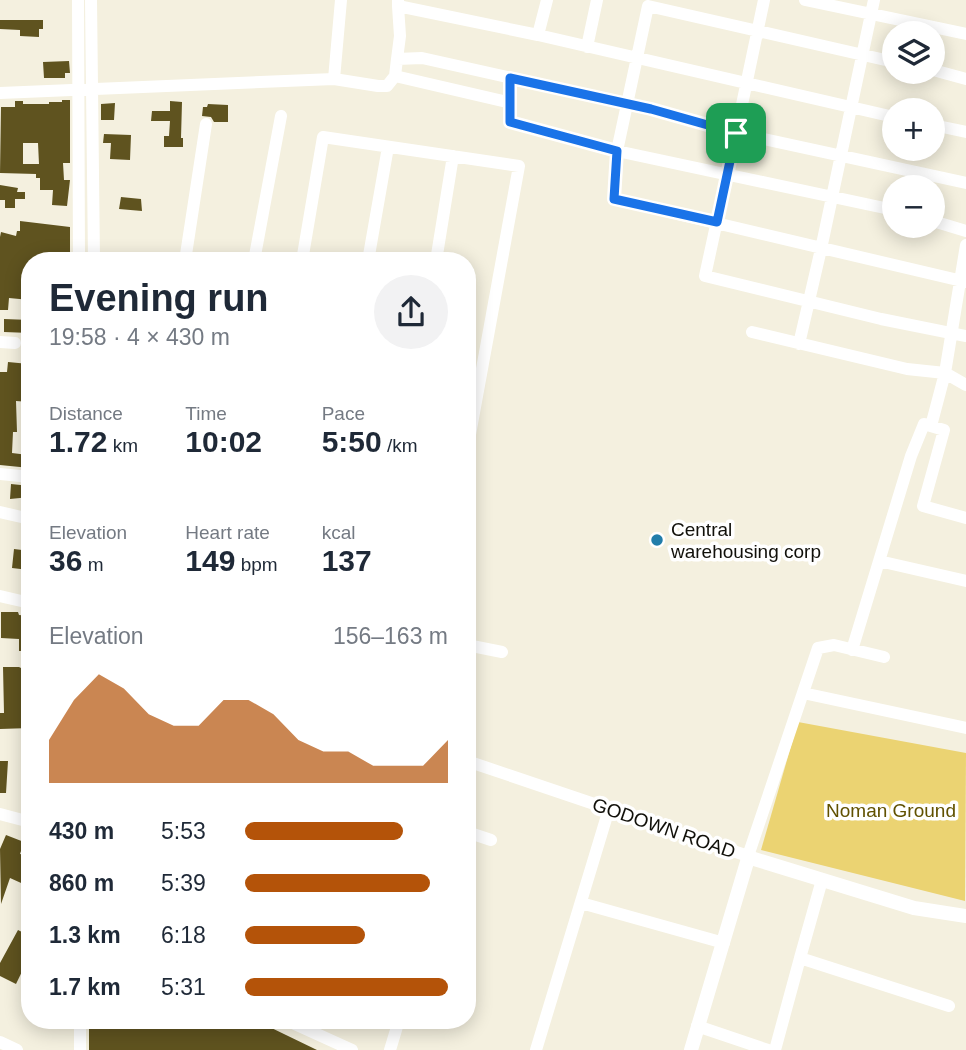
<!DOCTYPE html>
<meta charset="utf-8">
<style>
body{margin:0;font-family:Helvetica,sans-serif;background:#f2f2f3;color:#1f2937;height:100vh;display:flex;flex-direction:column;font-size:26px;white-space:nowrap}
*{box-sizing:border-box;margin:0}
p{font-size:23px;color:#747a83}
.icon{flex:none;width:38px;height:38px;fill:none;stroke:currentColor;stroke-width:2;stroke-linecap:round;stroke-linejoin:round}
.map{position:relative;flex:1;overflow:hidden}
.sheet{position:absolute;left:21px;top:252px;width:455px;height:777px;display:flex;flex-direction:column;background:#fff;border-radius:28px;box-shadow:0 4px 18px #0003}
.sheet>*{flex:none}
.buttons{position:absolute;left:882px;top:21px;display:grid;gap:14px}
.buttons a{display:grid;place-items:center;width:63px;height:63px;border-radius:50%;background:#fff;box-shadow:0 4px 18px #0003;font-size:35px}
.pin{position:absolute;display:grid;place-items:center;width:60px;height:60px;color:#fff;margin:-30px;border-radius:14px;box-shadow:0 4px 10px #0006}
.round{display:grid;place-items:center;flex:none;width:74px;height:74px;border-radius:37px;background:#f2f2f3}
.head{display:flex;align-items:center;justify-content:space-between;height:119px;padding:0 28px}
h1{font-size:38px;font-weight:700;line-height:52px}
.stats{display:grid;grid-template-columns:repeat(3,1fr);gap:10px;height:119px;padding:7px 28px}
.stats div{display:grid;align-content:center}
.stats b{font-size:30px;font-weight:700}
.stats small{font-size:19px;font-weight:400}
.stats p{font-size:19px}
.chart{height:196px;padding:14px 28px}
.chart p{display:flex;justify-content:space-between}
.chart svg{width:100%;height:126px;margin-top:7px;fill:#b45309;opacity:.7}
ul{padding:0 28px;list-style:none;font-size:23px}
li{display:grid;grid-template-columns:112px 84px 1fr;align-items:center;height:52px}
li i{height:18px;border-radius:9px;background:#b45309}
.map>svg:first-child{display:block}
.green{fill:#ebd372}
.building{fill:#5f531f;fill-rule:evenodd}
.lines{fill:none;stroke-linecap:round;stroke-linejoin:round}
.minor{stroke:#fff;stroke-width:12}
.major{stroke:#fff;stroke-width:14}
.route-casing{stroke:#fff;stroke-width:14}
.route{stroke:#1a73e8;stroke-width:9}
.poi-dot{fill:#217daa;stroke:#fff;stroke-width:2.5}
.labels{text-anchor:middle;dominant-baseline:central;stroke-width:7;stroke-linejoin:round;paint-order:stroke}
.poi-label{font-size:19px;fill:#11100a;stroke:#fff;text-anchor:start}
.park-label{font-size:19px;fill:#615100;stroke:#fff}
.street-label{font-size:19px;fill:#11100a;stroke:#fff}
</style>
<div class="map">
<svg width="966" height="1050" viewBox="0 0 966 1050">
<rect width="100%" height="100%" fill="#f4f0df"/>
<path class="green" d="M 798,722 L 966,753 L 965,901 L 761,850 Z"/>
<path class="building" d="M 0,20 L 43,20 L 43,29 L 39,29 L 39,37 L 20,36 L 20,30 L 0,29 Z
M 69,61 L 70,73 L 65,73 L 65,78 L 44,78 L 43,62 Z
M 62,100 L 70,100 L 70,163 L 63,163 L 64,180 L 70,180 L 67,206 L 52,205 L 53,190 L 40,190 L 40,178 L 36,178 L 36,174 L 0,173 L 1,107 L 15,107 L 15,101 L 23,101 L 23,104 L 49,104 L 49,102 L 62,102 ZM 23,143 L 38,143 L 39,164 L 23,164 Z
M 170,101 L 182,102 L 181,138 L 183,138 L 183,147 L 164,147 L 164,136 L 169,136 L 170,121 L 151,121 L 152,111 L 170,111 Z
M 115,103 L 114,120 L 101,120 L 101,104 Z
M 208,104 L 228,105 L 228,122 L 214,122 L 211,117 L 202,116 L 203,107 L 207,107 Z
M 104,134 L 131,135 L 130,160 L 110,159 L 111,143 L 103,143 Z
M 0,185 L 18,188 L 17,192 L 25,192 L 25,199 L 15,199 L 15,208 L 5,208 L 5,200 L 0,200 Z
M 121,197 L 141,199 L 142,211 L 119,209 Z
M 20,221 L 70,227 L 70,261 L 30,261 L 30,300 L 9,298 L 8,310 L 0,310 L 0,237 L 1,232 L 16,236 L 17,231 L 20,231 Z
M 4,319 L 30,320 L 30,333 L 4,332 Z
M 8,362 L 29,364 L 30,402 L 16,401 L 17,432 L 13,432 L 12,453 L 28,455 L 30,468 L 0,465 L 0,372 L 7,372 Z
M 11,484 L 30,486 L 30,497 L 10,499 Z
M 14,549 L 30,551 L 29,570 L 12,568 Z
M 1,612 L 18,612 L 19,615 L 30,616 L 30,651 L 19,651 L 19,639 L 1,638 Z
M 3,667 L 19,667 L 23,669 L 23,674 L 30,673 L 30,728 L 0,729 L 0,713 L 4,713 Z
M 0,761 L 8,761 L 6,793 L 0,793 Z
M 6,835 L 24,842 L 20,854 L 30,856 L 30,887 L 10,878 L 1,904 L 0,849 Z
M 18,930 L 30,936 L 30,955 L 16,984 L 0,976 L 0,963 Z
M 89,1020 L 255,1020 L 317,1050 L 89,1050 Z"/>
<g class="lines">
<path class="minor" d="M 78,0 L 79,261
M 91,0 L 94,261
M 398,0 L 398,6 L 538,35 L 894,117
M 805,0 L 966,34
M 538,35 L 547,0
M 587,47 L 597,0
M 397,59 L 400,36 L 398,6
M 894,62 L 648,6 L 617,151 L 894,210
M 933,70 L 966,79
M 395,76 L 397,59 L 422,58 L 651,109 L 736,133 L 764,0
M 334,79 L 341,0
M 0,93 L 334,79 L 378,86 L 387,86 L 395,76 L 511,103 L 510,122 L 617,151 L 614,199 L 966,282
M 933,125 L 966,132
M 966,183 L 736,133 L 705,276 L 881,319 L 966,336
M 933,221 L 966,231
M 185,261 L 206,124
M 254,261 L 281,116
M 302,261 L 323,137 L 519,166 L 467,451
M 368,261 L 388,147
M 436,261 L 453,156
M 752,332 L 907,369 L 945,373 L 966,385
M 0,342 L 15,343
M 799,344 L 821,249 L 874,0
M 931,426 L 945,373 L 966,245
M 0,474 L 30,477
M 0,512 L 30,519
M 879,561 L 966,581
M 0,596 L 30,603
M 467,645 L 502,652
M 852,650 L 911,456 L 924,424 L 944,430 L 923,506 L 966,518
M 803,693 L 966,728
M 467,761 L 748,856 L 818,648 L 834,645 L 884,657
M 0,814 L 30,822
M 467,832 L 491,840
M 467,870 L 468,870
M 822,880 L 800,958 L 949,1006
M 581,903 L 724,943
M 80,1020 L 80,1050
M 286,1020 L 352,1050
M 697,1026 L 768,1050
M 0,1042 L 17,1050
M 390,1050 L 399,1020
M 536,1050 L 609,809
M 775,1050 L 800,958"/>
<path class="major" d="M 691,1050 L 747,862 L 751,858 L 914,908 L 966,916"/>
</g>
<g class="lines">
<g class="route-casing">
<path id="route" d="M 510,78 L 651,109 L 736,133 L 717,222 L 614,199 L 617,151 L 510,122 Z"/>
</g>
<use href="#route" class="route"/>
</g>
<circle class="poi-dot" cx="657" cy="540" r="7"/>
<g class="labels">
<g class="poi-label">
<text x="671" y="529">Central<tspan x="671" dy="22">warehousing corp</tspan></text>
</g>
<g class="park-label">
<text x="891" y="810">Noman Ground</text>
</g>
<g class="street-label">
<text transform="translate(664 828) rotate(19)">GODOWN ROAD</text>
</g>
</g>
</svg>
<div class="buttons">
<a><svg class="icon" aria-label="layers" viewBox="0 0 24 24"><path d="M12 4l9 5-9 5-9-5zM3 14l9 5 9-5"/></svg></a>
<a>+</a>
<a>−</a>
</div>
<div class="pin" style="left:736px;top:133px;background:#1e9e55"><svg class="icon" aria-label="arrive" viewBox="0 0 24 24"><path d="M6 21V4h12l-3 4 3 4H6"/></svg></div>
<section class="sheet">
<div class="head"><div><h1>Evening run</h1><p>19:58 · 4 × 430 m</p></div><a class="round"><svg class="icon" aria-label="share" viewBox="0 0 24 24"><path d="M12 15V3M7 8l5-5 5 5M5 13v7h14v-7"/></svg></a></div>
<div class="stats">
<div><p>Distance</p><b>1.72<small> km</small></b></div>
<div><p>Time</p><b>10:02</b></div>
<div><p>Pace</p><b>5:50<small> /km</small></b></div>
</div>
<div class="stats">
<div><p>Elevation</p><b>36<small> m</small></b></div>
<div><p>Heart rate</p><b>149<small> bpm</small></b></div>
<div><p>kcal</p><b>137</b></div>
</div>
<div class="chart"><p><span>Elevation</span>156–163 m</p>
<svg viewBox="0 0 160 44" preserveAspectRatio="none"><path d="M0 44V29L10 15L20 6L30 11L40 20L50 24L60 24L70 15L80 15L90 20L100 29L110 33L120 33L130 38L140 38L150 38L160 29V44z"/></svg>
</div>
<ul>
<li><b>430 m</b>5:53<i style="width:78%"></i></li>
<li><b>860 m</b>5:39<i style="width:91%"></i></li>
<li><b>1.3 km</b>6:18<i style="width:59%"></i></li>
<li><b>1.7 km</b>5:31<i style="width:100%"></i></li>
</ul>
</section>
</div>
